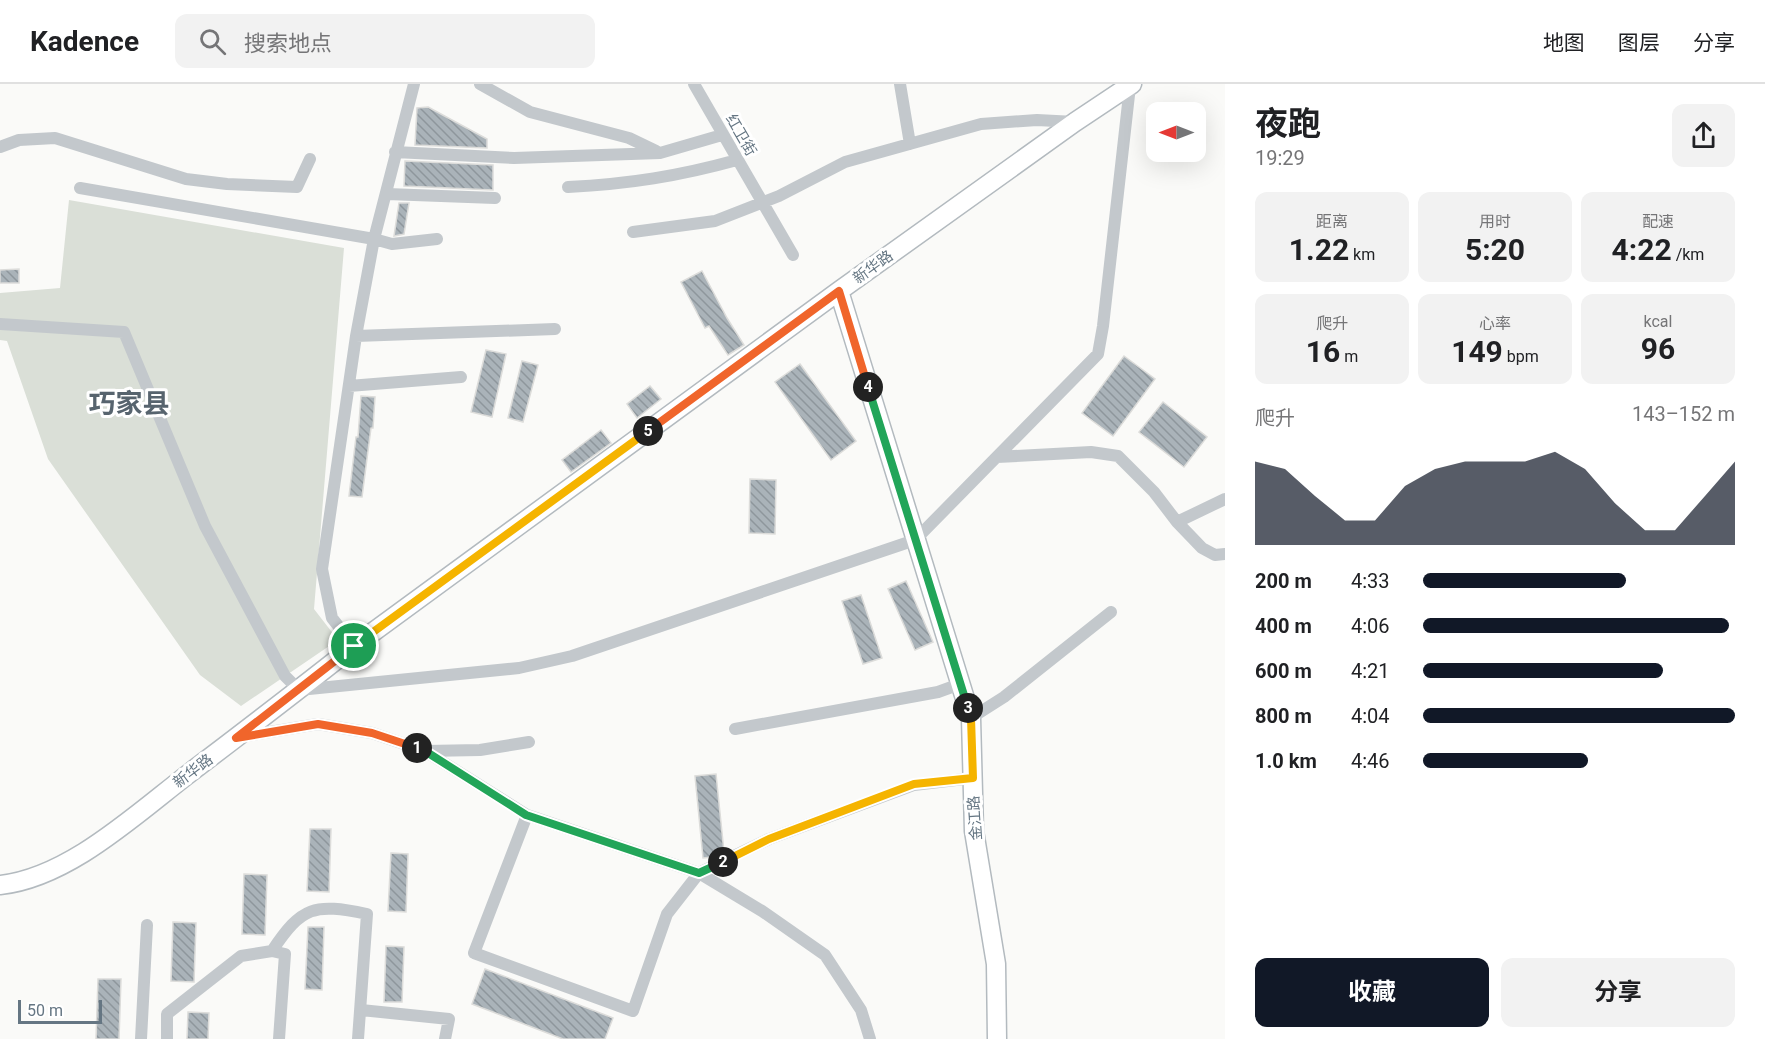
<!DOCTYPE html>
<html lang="zh">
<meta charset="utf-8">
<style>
body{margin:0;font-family:Roboto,"Noto Sans SC",sans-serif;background:#f2f2f2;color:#202124;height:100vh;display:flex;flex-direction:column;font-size:22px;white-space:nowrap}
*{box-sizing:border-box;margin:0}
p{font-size:20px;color:#757577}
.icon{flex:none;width:33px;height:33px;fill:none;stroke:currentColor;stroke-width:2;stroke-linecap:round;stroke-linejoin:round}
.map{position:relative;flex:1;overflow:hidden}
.details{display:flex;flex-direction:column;background:#fff;width:540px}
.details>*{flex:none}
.needle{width:39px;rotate:270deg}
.fabs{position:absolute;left:1146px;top:18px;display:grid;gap:12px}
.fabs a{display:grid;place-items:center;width:60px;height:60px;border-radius:12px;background:#fff;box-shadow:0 6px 24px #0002;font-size:30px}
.scale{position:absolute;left:18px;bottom:15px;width:84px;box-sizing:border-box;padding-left:6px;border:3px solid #657683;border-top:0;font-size:16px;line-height:21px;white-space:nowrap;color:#657683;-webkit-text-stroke:4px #fff;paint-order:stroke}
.pin{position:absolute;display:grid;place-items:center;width:51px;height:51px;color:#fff;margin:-26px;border:3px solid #fff;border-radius:50%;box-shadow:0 2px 6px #0007}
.km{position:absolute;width:30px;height:30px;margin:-15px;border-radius:50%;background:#222;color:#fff;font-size:16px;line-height:30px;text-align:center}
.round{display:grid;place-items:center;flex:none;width:63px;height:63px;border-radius:12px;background:#f2f2f2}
.headline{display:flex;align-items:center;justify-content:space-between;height:102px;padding:0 30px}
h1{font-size:33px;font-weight:700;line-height:45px}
.metrics{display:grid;grid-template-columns:repeat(3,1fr);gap:9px;height:102px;padding:6px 30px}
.metrics div{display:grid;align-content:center;border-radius:12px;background:#f2f2f2;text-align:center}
.metrics b{font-size:30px;font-weight:700}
.metrics small{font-size:16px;font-weight:400}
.metrics p{font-size:16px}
.chart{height:168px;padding:12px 30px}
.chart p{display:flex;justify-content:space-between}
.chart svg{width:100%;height:108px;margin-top:6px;fill:#111827;opacity:.7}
.cta{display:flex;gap:12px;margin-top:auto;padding:12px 30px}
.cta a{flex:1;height:69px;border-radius:12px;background:#111827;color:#fff;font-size:24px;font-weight:700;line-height:69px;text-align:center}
.cta a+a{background:#f2f2f2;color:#202124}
ul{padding:0 30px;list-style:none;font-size:20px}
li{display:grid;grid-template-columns:96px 72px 1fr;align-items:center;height:45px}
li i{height:15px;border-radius:8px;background:#111827}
header{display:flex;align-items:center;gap:36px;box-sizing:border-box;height:84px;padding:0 30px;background:#fff;border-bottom:2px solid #e0e0e0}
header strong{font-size:28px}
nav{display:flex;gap:33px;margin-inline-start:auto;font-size:21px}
.search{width:420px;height:54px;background:#f2f2f2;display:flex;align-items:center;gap:15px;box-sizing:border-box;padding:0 21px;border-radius:12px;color:#757577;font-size:22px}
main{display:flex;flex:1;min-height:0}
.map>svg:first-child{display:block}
.green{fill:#dadfd7}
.building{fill:url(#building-back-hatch);stroke:#dcdcda;stroke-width:1.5}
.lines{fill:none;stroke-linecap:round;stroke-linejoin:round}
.secondary-casing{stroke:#b3babf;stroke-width:21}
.street{stroke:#c3c8cc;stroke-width:12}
.secondary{stroke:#fff;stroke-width:18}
.split-1-casing{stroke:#fff;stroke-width:12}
.split-2-casing{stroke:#fff;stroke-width:12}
.split-3-casing{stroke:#fff;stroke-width:12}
.split-4-casing{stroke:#fff;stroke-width:12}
.split-5-casing{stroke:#fff;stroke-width:12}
.split-6-casing{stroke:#fff;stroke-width:12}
.split-1{stroke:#f0652b;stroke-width:8}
.split-2{stroke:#22a559;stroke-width:8}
.split-3{stroke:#f5b400;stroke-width:8}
.split-4{stroke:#22a559;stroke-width:8}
.split-5{stroke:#f0652b;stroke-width:8}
.split-6{stroke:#f5b400;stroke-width:8}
.labels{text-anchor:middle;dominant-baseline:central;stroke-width:6;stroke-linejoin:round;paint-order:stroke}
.street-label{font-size:15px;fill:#657683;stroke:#fff}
.town-label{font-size:27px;font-weight:bold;fill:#57646e;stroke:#fff}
</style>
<header>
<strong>Kadence</strong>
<div class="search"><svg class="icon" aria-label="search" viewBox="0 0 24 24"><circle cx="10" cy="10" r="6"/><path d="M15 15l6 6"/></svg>搜索地点</div>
<nav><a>地图</a><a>图层</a><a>分享</a></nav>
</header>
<main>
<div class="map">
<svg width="1225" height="955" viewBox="0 0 1225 955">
<defs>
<pattern id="building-back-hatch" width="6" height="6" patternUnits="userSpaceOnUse" patternTransform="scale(1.5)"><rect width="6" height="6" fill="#aab3b9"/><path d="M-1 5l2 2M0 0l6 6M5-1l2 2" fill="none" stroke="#8e969c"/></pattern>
</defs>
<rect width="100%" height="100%" fill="#fafaf8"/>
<path class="green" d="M 69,116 L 344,164 L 314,525 L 338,556 L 241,622 L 200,591 L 48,375 L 7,257 L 0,256 L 0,209 L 60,204 Z"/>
<path class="building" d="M 428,23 L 487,55 L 487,64 L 415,61 L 417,24 Z
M 405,77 L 493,81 L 493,106 L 404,102 Z
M 399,119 L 409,119 L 404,150 L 394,152 Z
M 19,185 L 19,199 L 0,199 L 0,186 Z
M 702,187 L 727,234 L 744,261 L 728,271 L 709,242 L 705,244 L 681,198 Z
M 486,266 L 506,270 L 492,333 L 471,328 Z
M 1124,272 L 1155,295 L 1113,352 L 1082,329 Z
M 522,277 L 538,281 L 523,338 L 508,334 Z
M 800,280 L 856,357 L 831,376 L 775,298 Z
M 650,302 L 661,315 L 637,334 L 627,320 Z
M 361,312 L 375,313 L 373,344 L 371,344 L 362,413 L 349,412 L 356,353 L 358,353 Z
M 1163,318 L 1207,353 L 1184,383 L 1139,348 Z
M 601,346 L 611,359 L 571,388 L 562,376 Z
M 750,395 L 776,396 L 775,450 L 749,449 Z
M 906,497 L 933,558 L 915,566 L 888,505 Z
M 861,511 L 882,574 L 863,580 L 842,517 Z
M 716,690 L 724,768 L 713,773 L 703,774 L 695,692 Z
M 310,745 L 331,745 L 329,808 L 307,807 Z
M 391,769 L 408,770 L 406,828 L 388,827 Z
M 244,790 L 267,791 L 265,851 L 242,850 Z
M 173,838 L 196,839 L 194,898 L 171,897 Z
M 308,843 L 324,843 L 322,906 L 305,905 Z
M 386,862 L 404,863 L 402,918 L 384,918 Z
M 485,885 L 613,934 L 605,955 L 563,955 L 472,920 Z
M 98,895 L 121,895 L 119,955 L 96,955 Z
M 188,928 L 209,929 L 208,955 L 187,955 Z"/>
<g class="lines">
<g class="secondary-casing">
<path id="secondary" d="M 839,207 L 971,634 L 974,747 L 996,880 L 997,955
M 0,801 C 69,794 137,729 191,688 C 246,646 300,605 354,562 L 839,207 L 1075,38 L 1132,0"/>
</g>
<path class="street" d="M 480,0 L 530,28 L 629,54 L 656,67
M 694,0 L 793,171
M 900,0 L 910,60
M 0,63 L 19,56 L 55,54 L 186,95 L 227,100 L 297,103 L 310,75
M 395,68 L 514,74 L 660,69 L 722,51
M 568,103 C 629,100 679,92 737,76
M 80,104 L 374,155 L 392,160 L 437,155
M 387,110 L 495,114
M 633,148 L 715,137 L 779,112 L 845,78 L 981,40 L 1037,36 L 1075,38
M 0,240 L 124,248 L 205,442 L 285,592 L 299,606 L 519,584 L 572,572 L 915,456 L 1098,270 L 1103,242 L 1130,2
M 356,252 L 555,245
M 349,302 L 461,293
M 997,373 L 1091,368 L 1118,372 L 1154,408 L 1177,438 L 1202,464 L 1215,471 L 1225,470
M 1177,438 L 1225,415
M 354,562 L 332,534 L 322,485 L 356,252 L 374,155 L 414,0
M 971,634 L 1004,613 L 1111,528
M 735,645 L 938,608 L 960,600
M 240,653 L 318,640 L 372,649 L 425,667 L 527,731 L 699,789 L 762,827 L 825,871 L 861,926 L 870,955
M 426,667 L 480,666 L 529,658
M 527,731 L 474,869 L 633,927 L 667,830 L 699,789 L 769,755 L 914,701 L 973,694
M 272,867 C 302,822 314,819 367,830 L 358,955
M 361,926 L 449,935 L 445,955
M 141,955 L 147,841
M 167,955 L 167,930 L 241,872 L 272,867 L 285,870 L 279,955"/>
<use href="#secondary" class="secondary"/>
</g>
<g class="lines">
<g class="split-1-casing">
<path id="split-1" d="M 354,562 L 236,654 L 318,640 L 372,649 L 417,664"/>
</g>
<g class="split-2-casing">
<path id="split-2" d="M 417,664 L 425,667 L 526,731 L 699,789 L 723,778"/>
</g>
<g class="split-3-casing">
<path id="split-3" d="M 723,778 L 769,755 L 914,700 L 973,694 L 971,634 L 968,624"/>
</g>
<g class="split-4-casing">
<path id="split-4" d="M 868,303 L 968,624"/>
</g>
<g class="split-5-casing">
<path id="split-5" d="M 648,347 L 839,207 L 868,303"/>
</g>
<g class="split-6-casing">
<path id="split-6" d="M 354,562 L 648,347"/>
</g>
<use href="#split-1" class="split-1"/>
<use href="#split-2" class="split-2"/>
<use href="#split-3" class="split-3"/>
<use href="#split-4" class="split-4"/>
<use href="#split-5" class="split-5"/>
<use href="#split-6" class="split-6"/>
</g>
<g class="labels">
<g class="street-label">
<text transform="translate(741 51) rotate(60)">红卫街</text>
<text transform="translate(873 183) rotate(-36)">新华路</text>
<text transform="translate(193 687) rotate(-37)">新华路</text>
<text transform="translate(975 734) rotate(-94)">金江路</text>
</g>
<g class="town-label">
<text x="129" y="320">巧家县</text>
</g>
</g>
</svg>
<div class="fabs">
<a><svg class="needle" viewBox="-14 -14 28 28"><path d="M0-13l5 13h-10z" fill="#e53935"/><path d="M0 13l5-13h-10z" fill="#757577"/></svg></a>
</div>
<div class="scale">50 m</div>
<div class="pin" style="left:354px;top:562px;background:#1e9e55"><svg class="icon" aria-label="arrive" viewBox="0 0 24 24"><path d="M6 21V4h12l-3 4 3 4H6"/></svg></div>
<b class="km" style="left:417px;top:664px">1</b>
<b class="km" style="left:723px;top:778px">2</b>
<b class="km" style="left:968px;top:624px">3</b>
<b class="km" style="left:868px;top:303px">4</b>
<b class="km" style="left:648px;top:347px">5</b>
</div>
<section class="details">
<div class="headline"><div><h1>夜跑</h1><p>19:29</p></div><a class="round"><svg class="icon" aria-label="share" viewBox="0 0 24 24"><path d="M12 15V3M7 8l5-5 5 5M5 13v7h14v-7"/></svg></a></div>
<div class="metrics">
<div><p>距离</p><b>1.22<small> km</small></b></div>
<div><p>用时</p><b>5:20</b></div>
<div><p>配速</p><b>4:22<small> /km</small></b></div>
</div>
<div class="metrics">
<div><p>爬升</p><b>16<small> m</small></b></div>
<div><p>心率</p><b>149<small> bpm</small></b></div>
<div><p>kcal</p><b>96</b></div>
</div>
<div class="chart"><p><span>爬升</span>143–152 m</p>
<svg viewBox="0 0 160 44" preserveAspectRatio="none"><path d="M0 44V10L10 13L20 24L30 34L40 34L50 20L60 13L70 10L80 10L90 10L100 6L110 13L120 27L130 38L140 38L150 24L160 10V44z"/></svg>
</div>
<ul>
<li><b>200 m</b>4:33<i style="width:65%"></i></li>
<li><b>400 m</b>4:06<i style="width:98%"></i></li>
<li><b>600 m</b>4:21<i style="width:77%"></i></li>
<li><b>800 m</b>4:04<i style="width:100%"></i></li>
<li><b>1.0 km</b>4:46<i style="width:53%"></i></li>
</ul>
<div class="cta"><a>收藏</a><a>分享</a></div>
</section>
</main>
